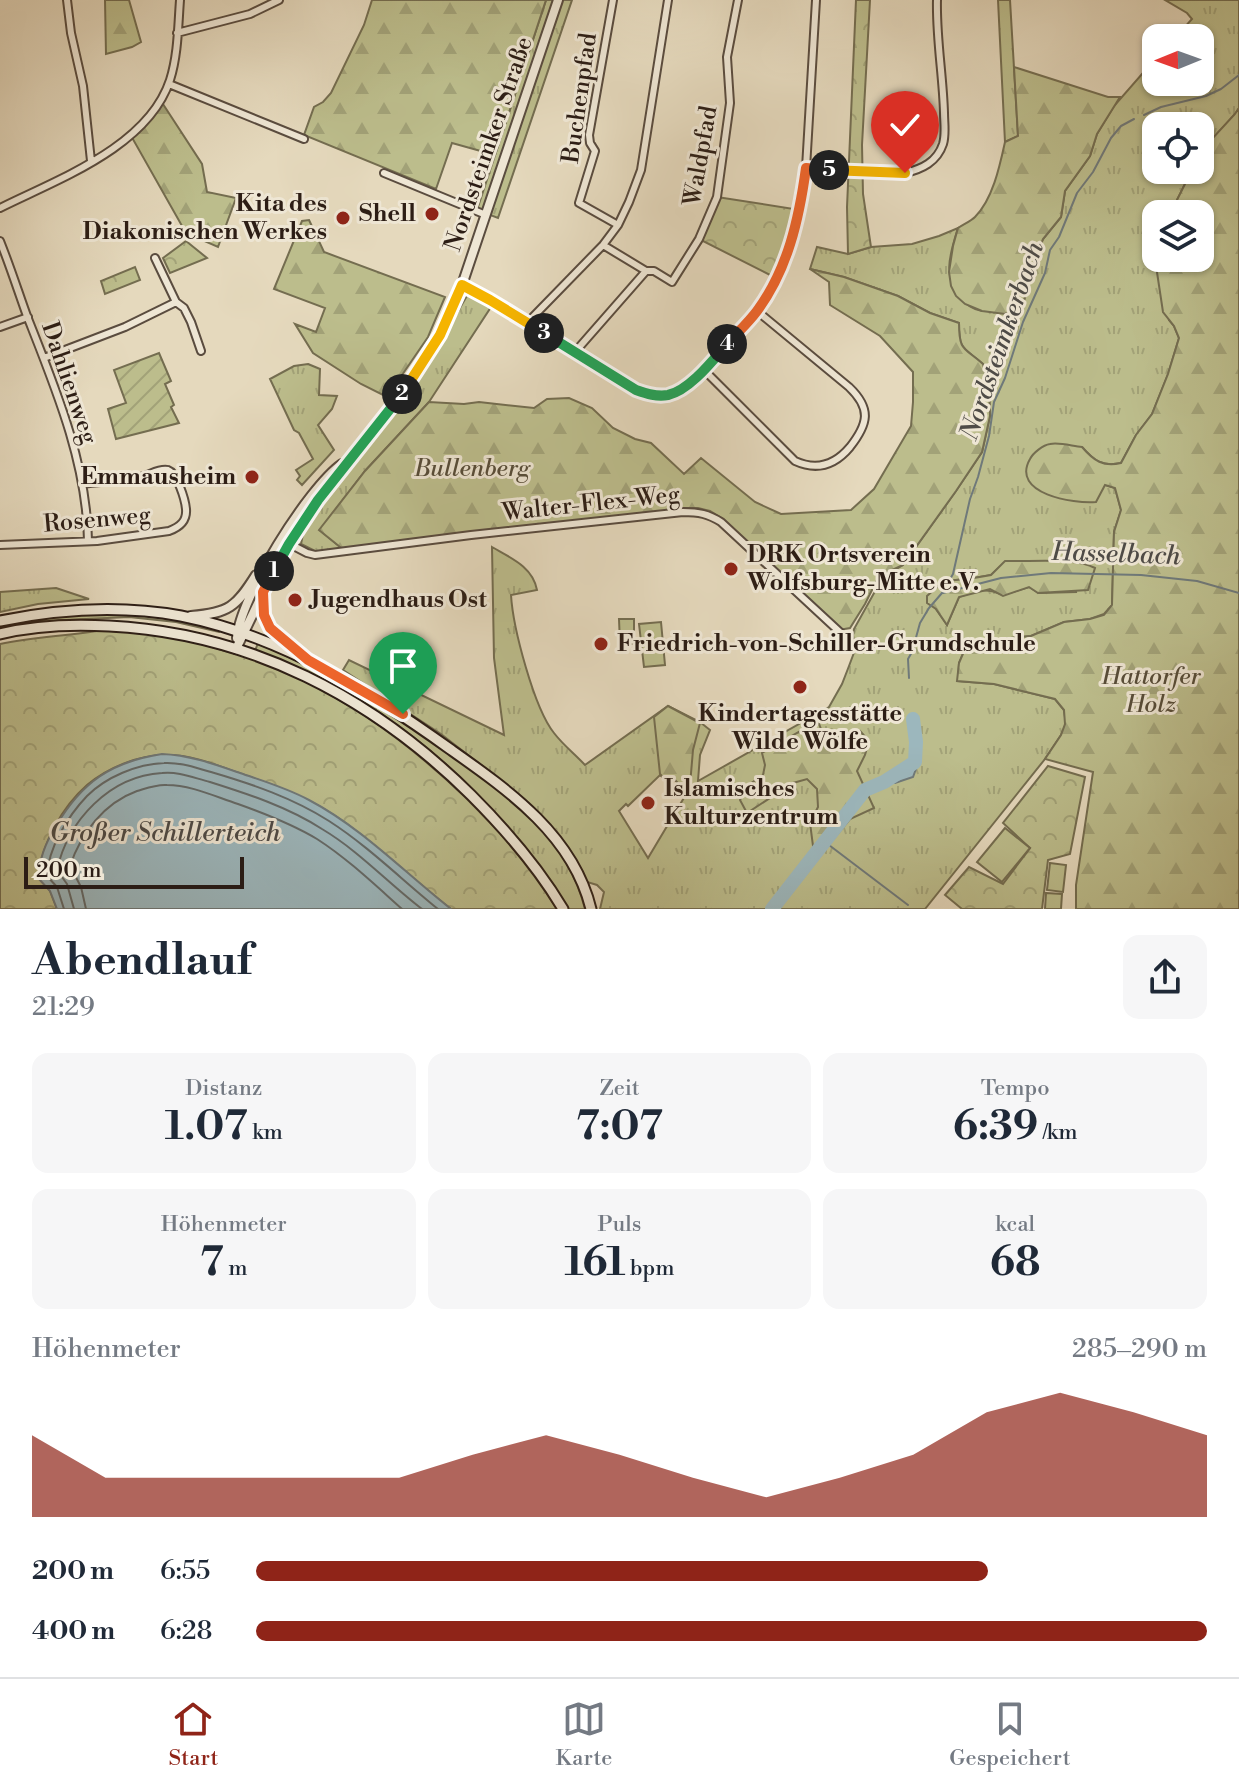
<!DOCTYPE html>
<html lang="de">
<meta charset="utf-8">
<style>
body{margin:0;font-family:"Libre Bodoni",serif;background:#f6f6f7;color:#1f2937;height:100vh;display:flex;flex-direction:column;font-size:30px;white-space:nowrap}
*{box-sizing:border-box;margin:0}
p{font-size:26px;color:#747a83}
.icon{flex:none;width:44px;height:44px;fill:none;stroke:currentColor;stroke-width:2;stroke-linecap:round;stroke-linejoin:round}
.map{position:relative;height:909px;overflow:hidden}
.details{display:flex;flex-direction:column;background:#fff;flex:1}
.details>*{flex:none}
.needle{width:52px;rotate:269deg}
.fabs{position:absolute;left:1142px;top:24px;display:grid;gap:16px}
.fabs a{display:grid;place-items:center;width:72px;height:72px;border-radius:16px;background:#fff;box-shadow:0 2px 6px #0004;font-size:40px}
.scale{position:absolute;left:24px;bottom:20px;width:220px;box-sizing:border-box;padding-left:8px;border:4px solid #2c1d15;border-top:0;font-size:22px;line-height:28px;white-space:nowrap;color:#2c1d15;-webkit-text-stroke:6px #eee6d4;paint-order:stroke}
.pin{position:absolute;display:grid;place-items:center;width:68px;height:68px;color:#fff;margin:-82px -34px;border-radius:50% 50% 50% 0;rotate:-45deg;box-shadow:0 0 8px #0007}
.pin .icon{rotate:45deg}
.km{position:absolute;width:40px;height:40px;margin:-20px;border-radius:50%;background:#222;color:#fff;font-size:22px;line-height:40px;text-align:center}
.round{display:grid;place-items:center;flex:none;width:84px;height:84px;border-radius:16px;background:#f6f6f7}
.head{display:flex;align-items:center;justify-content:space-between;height:136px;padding:0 32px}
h1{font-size:44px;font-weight:700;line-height:60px}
.metrics{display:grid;grid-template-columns:repeat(3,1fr);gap:12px;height:136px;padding:8px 32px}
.metrics div{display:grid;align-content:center;border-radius:16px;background:#f6f6f7;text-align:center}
.metrics b{font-size:40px;font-weight:700}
.metrics small{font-size:22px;font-weight:400}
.metrics p{font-size:22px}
.chart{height:224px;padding:16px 32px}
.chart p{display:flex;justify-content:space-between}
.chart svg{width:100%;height:144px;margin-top:8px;fill:#8f2418;opacity:.7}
ul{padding:0 32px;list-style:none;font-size:26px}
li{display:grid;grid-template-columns:128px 96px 1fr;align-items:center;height:60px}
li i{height:20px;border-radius:10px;background:#8f2418}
.tab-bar{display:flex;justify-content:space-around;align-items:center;height:112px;border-top:2px solid #e0e1e3;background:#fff;font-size:22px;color:#747a83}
.tab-bar a{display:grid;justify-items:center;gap:4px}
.tab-bar .active{color:#8f2418}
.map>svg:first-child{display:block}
.grass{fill:url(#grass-tufts);stroke:#746d50;stroke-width:2;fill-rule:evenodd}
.forest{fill:url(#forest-firs);stroke:#746d50;stroke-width:2}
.park{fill:url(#park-crowns);stroke:#746d50;stroke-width:2}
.garden{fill:url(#garden-furrows);stroke:#746d50;stroke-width:2}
.pitch{fill:#bcbd8c;stroke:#746d50;stroke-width:2}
.water{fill:#9cb7bd;stroke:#6f797a;stroke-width:2}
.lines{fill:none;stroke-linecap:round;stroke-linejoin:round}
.shore{stroke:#646a69;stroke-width:2}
.stream{stroke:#6f797a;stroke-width:2}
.river{stroke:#9cb7bd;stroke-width:14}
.minor-casing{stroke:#5a4c3f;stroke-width:10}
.tertiary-casing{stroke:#5a4c3f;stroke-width:12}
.secondary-casing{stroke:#2c1d15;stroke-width:13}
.minor{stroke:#eee6d4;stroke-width:6}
.tertiary{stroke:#eee6d4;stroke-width:8}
.secondary{stroke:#eee6d4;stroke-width:9}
.split-1-casing{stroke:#fff;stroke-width:16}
.split-2-casing{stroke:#fff;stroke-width:16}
.split-3-casing{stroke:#fff;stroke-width:16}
.split-4-casing{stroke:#fff;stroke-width:16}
.split-5-casing{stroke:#fff;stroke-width:16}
.split-6-casing{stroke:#fff;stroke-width:16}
.split-1{stroke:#f0652b;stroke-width:10}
.split-2{stroke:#22a559;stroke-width:10}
.split-3{stroke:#f5b400;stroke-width:10}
.split-4{stroke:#22a559;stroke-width:10}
.split-5{stroke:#f0652b;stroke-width:10}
.split-6{stroke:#f5b400;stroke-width:10}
.poi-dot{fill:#8f2418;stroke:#eee6d4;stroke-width:3}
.labels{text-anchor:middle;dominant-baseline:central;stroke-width:6;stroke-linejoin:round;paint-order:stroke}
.street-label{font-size:24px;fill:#2c1d15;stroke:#eee6d4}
.poi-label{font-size:24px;font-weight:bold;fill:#2c1d15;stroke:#eee6d4;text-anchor:start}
.park-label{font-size:24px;font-style:italic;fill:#574d39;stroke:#eee6d4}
.water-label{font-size:26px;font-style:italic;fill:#4e4b47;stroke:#eee6d4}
</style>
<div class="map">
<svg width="1239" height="909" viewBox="0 0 1239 909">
<defs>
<pattern id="grass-tufts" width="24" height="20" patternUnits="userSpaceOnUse" patternTransform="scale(2)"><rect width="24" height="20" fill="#bcbd8c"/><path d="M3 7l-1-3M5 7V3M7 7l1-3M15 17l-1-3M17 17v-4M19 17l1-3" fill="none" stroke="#a2a278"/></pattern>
<pattern id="forest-firs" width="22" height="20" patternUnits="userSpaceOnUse" patternTransform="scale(2)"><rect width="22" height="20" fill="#bcbd8c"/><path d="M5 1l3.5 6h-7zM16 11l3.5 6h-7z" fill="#a2a278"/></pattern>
<pattern id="park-crowns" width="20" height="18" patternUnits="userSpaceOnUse" patternTransform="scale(2)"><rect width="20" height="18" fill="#bcbd8c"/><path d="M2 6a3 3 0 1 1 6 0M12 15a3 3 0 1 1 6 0" fill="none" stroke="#a2a278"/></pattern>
<pattern id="garden-furrows" width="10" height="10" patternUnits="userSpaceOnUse" patternTransform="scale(2)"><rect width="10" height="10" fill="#bcbd8c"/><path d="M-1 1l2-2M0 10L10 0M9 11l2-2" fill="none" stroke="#a2a278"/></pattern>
</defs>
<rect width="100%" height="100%" fill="#e5d9bd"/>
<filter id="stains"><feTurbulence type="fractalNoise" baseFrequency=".0025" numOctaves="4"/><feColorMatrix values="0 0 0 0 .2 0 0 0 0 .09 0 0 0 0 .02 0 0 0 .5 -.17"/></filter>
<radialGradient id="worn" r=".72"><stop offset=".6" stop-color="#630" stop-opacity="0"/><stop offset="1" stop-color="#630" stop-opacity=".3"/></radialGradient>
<path class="grass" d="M 546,0 L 572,0 L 498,218 L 477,210 Z
M 998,0 L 1010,0 L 1018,136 L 1005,142 Z
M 1165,0 L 1239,0 L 1239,108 L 1235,114 L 1200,153 L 1200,126 L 1156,126 L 1156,170 L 1192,170 L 1170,214 L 1156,214 L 1155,259 L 1169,320 L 1174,326 L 1179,338 L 1168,374 L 1152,414 L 1136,435 L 1121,463 C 1102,467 1094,461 1082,447 L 1105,485 L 1115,488 L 1121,510 L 1114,532 L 1112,605 L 1104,614 L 1090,619 L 1064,622 L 1031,636 L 972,642 L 965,649 L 959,663 L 958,681 L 994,684 L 1055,699 L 1064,710 L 1066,724 L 1061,735 L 1045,759 L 925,909 L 600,909 L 604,892 L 597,885 L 587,882 L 572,854 L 539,814 L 509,787 L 441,734 L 343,670 L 349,660 L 504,735 L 494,658 L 492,547 C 511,558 533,567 537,590 L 511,595 C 513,628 534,708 554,733 C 563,745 575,754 585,765 L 668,706 L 700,722 L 710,730 L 700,755 L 698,781 L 829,707 L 842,684 L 849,666 L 855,650 L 853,635 L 854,629 L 883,577 L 903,565 L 956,491 L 982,452 L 990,416 L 989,389 L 983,364 C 964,347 959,352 959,323 L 930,313 L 898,296 L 844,277 L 810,269 L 817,247 L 848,254 L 871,247 L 912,244 L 939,236 L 958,228 C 950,254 942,276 961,298 C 965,304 974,310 982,311 C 990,311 1015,303 1024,301 L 1031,271 L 1043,239 L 1061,217 L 1065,191 L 1090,156 L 1097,134 L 1114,106 L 1156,58 L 1156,82 L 1200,82 L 1200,38 L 1175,38 L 1192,19 L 1187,13 ZM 1005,562 L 1071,562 L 1076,592 L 1039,593 L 1029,587 L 1003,595 C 984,587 978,591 959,597 L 947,625 L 936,609 L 944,581 L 968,579 L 991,575 ZM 660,775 L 668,782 L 673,778 L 686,791 L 691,786 L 648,858 L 619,811 L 626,804 L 628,806 Z
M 468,294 L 491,307 L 429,402 L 365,471 L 320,530 L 345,551 L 315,551 L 301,544 L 305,524 L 390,418 L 424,370 Z
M 308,364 L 320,369 L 319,395 L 337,396 L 332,409 L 318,425 L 334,450 L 302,485 L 297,480 L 300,476 L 296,470 L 313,459 L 299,433 L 294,430 L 270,379 L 294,366 Z
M 56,588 L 89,599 L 38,604 L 0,612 L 0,592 Z
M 75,614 L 118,614 L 161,617 L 220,631 L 219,632 L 176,622 L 129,617 L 43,621 L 0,629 L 0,625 L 20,620 Z
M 258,643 C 303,663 347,684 388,710 C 411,724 432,741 453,756 C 511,797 567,836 585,909 L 568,909 C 520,830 441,749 361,701 C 328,681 291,666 255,651 Z"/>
<path class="forest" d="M 105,0 L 129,0 L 141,42 L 132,47 L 106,54 Z
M 372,0 L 546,0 L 495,155 L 452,143 L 436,189 L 304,135 L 314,107 L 323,102 L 331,93 L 364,25 Z
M 1014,67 L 1108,97 L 1120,97 L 1097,134 L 1090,156 L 1065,191 L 1061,217 L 1043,239 L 1030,271 L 1024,301 L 1015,309 L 1005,314 L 982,311 L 965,304 L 956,296 L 951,286 L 949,272 L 953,246 L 958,228 C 964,224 971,221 975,217 C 993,199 1000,165 1005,142 L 1018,136 Z
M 161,101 L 202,164 L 207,192 L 236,198 L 218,247 L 186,233 L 130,134 Z
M 1239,108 L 1239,909 L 1076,909 L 1076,885 L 1093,772 L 1045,759 L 1061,735 L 1065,724 L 1064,710 L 1055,699 L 994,684 L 957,681 L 959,663 L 965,649 L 972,642 L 1031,636 L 1064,622 L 1090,619 L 1104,615 L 1112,605 L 1114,532 L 1121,510 L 1115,488 L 1105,485 L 1096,502 C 1074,504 1010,494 1030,459 C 1033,453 1043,445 1050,444 C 1059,442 1072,446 1082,447 C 1094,461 1103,467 1121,463 L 1136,435 L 1152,414 L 1168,374 L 1179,338 L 1174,326 L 1163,312 L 1155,259 L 1156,255 L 1156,258 L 1200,258 L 1200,214 L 1170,214 L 1192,170 L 1200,170 L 1200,152 L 1235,114 Z
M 309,220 L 324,252 L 445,297 L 428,337 L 387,397 L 361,384 L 313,353 L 295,324 L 316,332 L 325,308 L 274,289 L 302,221 Z
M 810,269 L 844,277 L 898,296 L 930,313 L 959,323 C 959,352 964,347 983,364 L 989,389 L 990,416 L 982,452 L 956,491 L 903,565 L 879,576 L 865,604 L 850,628 L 839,630 L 723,519 L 710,511 L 698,508 L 683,508 L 617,519 L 345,551 L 319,530 L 365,471 L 429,402 L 464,404 L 479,402 L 534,408 L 547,399 L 569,398 L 592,408 L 613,428 L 635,439 L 651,443 L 684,474 L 701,458 L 755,502 L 781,514 L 851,510 L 874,489 L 911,426 L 913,402 L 913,372 L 880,336 L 830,305 L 829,282 Z
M 1005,561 C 1030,562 1075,557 1095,568 L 1088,590 L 1038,593 L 1029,587 L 1003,596 L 990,589 L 959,597 L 947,625 L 936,609 L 927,603 L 927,596 L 944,581 L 968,579 L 991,575 Z
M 668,706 L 700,723 L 693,750 L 690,785 L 686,791 L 673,778 L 668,782 L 660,774 L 654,717 Z
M 818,721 L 821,729 L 834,738 L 860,731 L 869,741 L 865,755 L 857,771 L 874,808 L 850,819 L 819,856 L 813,846 L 810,823 L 818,807 L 817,789 L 807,779 L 793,783 L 747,813 L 740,800 L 747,786 L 763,775 L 765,765 L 762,753 Z"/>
<path class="park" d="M 856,0 L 870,0 L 862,145 L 863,194 L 871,247 L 848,254 L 847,207 Z
M 717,197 L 800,210 L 776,278 L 699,239 Z
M 186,241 L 207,258 L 170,273 L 163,258 Z
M 135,267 L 140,280 L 105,294 L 101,281 Z
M 102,630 C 126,631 151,631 175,636 C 188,639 202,645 216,648 C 227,652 239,654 251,658 C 333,688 401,736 464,796 C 498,830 533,867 557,909 L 451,909 C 412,879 377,844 337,817 C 306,796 271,784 236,772 C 214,764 189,754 165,755 C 138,755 107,768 87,785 C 62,807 43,842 38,875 L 50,891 L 57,909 L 0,909 L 0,644 C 34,637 68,636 102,630 Z
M 1048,766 L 1085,777 L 1070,854 L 1048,860 L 1042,909 L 962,909 L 945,895 L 969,867 L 1003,884 L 1030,848 L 1003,823 Z"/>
<path class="garden" d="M 159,353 L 171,381 L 165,384 L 174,405 L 171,407 L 179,423 L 116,439 L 108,409 L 126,403 L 114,370 Z"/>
<path class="pitch" d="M 619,619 L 634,619 L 634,644 L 620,644 Z
M 661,622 L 665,665 L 644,667 L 639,624 Z
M 1005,828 L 1030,848 L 1002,882 L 977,862 Z
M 1050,863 L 1066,865 L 1063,892 L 1047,890 Z
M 1046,893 L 1062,894 L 1061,909 L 1045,909 Z"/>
<path class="water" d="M 162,754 C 189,755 214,764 240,773 C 263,781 287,788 309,800 C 362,828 404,872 451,909 L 57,909 L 50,891 L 39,879 C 38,860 46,842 56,826 C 82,782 111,762 162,754 Z
M 915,762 L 916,769 L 913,777 L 895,783 L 884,782 L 889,772 Z"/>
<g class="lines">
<path class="shore" d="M 64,909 L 57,887 L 47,876 C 48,848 68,816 87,796 C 106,777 137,764 164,763 C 180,762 196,768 211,772 C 252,784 293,798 329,821 C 368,846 402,880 438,909
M 74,909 L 67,884 L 57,870 C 68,820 110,776 162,773 C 178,771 194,778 210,782 C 248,794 288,807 322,829 C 359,851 388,883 422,909
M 86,909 L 81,887 L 70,866 C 81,833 104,803 137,791 C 147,788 157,784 167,785 C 191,785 216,797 238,804 C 266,814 292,824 317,839 C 348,859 375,885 402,909"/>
<path class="stream" d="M 1144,115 L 1161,107 L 1206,96 L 1221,89 L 1239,75
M 943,593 L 1001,578 L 1051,573 L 1141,575 L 1197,581 L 1239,593
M 909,678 L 908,659 L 912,652 L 920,623 L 929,608 L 942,593 L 953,574 L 970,499 L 978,477 L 989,436 L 994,402 L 1005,378 L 1023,322 L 1045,273 L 1050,250 L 1059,237 L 1077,193 L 1093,172 L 1111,138 L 1121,126 L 1134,119
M 825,842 L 908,905"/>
<path class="river" d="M 772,909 L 865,790 L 884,782 L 915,762 L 916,742 L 913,719"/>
<g class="minor-casing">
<path id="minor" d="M 67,0 L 71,33 L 83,86 L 91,161
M 613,0 L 589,135 L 590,143 L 595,151 L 579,203 L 618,225
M 177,33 L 250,14 L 279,0
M 169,84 L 304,139
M 806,168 L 905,173 C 922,169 937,162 943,144 C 946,134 944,123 944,113 C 943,75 936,38 937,0
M 384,173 L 486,215
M 0,208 C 58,179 148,147 170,80 C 178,55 178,27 180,0
M 0,241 C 10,266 18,291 27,316 C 55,387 87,463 88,541
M 603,245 L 646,271 L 654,271 L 672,282 L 699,239 L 717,197 L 730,103 L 727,57 L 738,0
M 155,258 L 176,302 L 184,308 L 191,322 L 201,351
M 462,285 L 490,300 L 636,390 L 651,396 L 670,395 L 684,387 L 704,370 L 757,311 L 782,267 L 797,225 L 806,168 L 816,0
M 527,323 L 603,245 L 618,225 L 629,202 L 641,170 L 668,0
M 0,327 L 28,317
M 575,352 L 646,271
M 44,358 L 125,327 L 176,302
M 704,370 L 795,461 C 817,471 835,465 850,447 C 868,424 872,409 849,387 L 757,311
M 282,540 L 307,553 L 315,555 L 471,535 L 683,512 C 699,512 708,514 721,522 L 857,648
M 0,545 L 97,541 L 169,531 C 180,527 187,521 186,509 C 185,499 177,473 168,470 C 160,468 151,474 144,476 C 123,481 102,481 82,484"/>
</g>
<g class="tertiary-casing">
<path id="tertiary" d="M 263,597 C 262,628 280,638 302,655
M 191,616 C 229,613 236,607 256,575
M 237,638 C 240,597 308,488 342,464
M 236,649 L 277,564 L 304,520 L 349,459 L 396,403 L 440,335 L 462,285 L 558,0"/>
</g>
<g class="secondary-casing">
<path id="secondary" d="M 0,621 C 59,609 121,605 181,616 C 281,636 368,690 450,749 C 508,790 573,835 591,909
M 0,634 C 36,625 72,624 109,626 C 250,633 372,697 471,795 C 506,830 538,867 563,909"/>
</g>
<use href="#minor" class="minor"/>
<use href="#tertiary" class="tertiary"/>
<use href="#secondary" class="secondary"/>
</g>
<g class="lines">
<g class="split-1-casing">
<path id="split-1" d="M 274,571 L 263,592 L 264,615 L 270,628 L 308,660 L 403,714"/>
</g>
<g class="split-2-casing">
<path id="split-2" d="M 274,571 L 289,544 L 318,500 L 402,394"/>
</g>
<g class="split-3-casing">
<path id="split-3" d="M 402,394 L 440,335 L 462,285 L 490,300 L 544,333"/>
</g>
<g class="split-4-casing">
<path id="split-4" d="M 544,333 L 636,390 C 647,394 657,397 668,395 C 690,390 713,360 727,344"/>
</g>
<g class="split-5-casing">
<path id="split-5" d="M 727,344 C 737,333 748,323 757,311 C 788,269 799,219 806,168 L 829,170"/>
</g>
<g class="split-6-casing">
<path id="split-6" d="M 829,170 L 905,173"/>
</g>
<use href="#split-1" class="split-1"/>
<use href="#split-2" class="split-2"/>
<use href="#split-3" class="split-3"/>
<use href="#split-4" class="split-4"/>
<use href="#split-5" class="split-5"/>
<use href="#split-6" class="split-6"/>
</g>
<g class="poi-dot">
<circle cx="432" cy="214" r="8"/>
<circle cx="343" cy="218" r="8"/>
<circle cx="252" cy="477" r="8"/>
<circle cx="731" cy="569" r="8"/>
<circle cx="295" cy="600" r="8"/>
<circle cx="601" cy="644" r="8"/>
<circle cx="800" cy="687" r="8"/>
<circle cx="648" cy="803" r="8"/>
</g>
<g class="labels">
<g class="street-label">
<text transform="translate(580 98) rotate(-82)">Buchenpfad</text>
<text transform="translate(489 144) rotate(-71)">Nordsteimker Straße</text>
<text transform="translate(701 156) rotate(-80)">Waldpfad</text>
<text transform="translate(69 383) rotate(71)">Dahlienweg</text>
<text transform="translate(591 504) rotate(-6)">Walter-Flex-Weg</text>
<text transform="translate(97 520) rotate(-5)">Rosenweg</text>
</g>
<g class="poi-label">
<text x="327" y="204" text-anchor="end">Kita des<tspan x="327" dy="28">Diakonischen Werkes</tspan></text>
<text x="416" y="214" text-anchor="end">Shell</text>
<text x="236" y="477" text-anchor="end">Emmausheim</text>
<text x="747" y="555">DRK Ortsverein<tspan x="747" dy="28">Wolfsburg-Mitte e.V.</tspan></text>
<text x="311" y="600">Jugendhaus Ost</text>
<text x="617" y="644">Friedrich-von-Schiller-Grundschule</text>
<text x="800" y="714" text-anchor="middle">Kindertagesstätte<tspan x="800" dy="28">Wilde Wölfe</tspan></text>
<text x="664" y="789">Islamisches<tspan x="664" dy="28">Kulturzentrum</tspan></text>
</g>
<g class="park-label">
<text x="472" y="469">Bullenberg</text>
<text x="1151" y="677">Hattorfer<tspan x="1151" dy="28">Holz</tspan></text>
</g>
<g class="water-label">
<text transform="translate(1002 341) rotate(-71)">Nordsteimkerbach</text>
<text transform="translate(1116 554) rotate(2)">Hasselbach</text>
<text x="165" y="833">Großer Schillerteich</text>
</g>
</g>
<rect width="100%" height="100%" filter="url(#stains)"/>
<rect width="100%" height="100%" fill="url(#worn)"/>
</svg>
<div class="fabs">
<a><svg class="needle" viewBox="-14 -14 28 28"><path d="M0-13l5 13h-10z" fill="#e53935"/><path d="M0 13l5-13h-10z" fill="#747a83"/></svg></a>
<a><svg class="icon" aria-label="locate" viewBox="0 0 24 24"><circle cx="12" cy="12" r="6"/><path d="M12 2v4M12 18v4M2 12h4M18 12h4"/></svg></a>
<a><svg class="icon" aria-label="layers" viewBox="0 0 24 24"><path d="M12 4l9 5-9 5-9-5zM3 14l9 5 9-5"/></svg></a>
</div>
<div class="scale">200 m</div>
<div class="pin" style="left:403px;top:714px;background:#1e9e55"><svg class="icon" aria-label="arrive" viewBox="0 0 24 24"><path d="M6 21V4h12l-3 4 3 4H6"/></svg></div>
<div class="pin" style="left:905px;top:173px;background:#d93025"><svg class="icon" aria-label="check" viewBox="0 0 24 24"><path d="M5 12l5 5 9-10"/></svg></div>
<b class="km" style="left:274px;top:571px">1</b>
<b class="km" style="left:402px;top:394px">2</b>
<b class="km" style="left:544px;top:333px">3</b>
<b class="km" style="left:727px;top:344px">4</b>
<b class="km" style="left:829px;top:170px">5</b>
</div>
<section class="details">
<div class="head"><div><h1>Abendlauf</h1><p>21:29</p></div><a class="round"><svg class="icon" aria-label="share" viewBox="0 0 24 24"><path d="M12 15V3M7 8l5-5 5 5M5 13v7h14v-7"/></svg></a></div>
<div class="metrics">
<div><p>Distanz</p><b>1.07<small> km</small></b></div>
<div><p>Zeit</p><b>7:07</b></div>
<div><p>Tempo</p><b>6:39<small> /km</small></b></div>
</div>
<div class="metrics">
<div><p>Höhenmeter</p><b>7<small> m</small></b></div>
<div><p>Puls</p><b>161<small> bpm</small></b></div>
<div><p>kcal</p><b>68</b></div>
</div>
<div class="chart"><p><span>Höhenmeter</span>285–290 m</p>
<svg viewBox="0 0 160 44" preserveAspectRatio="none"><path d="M0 44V19L10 32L20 32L30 32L40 32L50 32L60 25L70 19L80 25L90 32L100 38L110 32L120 25L130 12L140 6L150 12L160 19V44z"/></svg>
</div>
<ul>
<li><b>200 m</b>6:55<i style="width:77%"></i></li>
<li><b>400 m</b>6:28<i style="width:100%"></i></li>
</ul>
</section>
<nav class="tab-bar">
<a class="active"><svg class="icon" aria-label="home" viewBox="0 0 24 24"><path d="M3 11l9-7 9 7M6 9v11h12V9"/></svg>Start</a>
<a><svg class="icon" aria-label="map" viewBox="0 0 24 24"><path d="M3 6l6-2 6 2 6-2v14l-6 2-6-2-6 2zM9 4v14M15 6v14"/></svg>Karte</a>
<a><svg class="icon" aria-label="saved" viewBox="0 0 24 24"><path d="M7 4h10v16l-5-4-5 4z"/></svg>Gespeichert</a>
</nav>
